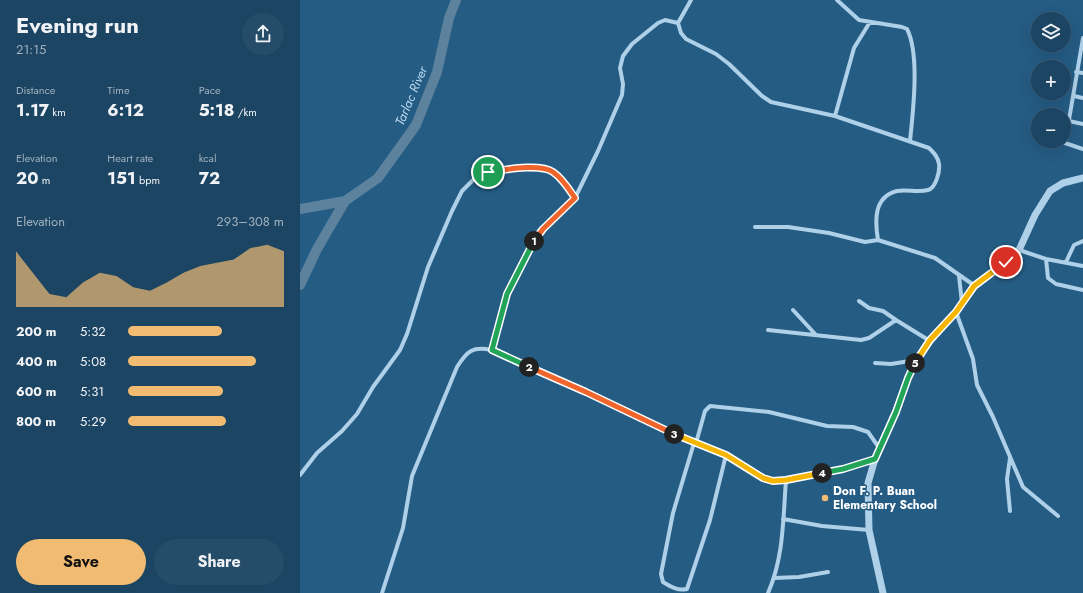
<!DOCTYPE html>
<meta charset="utf-8">
<style>
body{margin:0;font-family:Jost,sans-serif;background:#254c69;color:#f1f3f6;height:100vh;display:flex;flex-direction:column;font-size:15px;white-space:nowrap}
*{box-sizing:border-box;margin:0}
p{font-size:13px;color:#a0b1be}
.icon{flex:none;width:22px;height:22px;fill:none;stroke:currentColor;stroke-width:2;stroke-linecap:round;stroke-linejoin:round}
.map{position:relative;flex:1;overflow:hidden}
.drawer{display:flex;flex-direction:column;background:#1c4563;width:300px}
.drawer>*{flex:none}
.tools{position:absolute;left:731px;top:12px;display:grid;gap:8px}
.tools a{display:grid;place-items:center;width:40px;height:40px;border-radius:50%;background:#1c4563;box-shadow:0 4px 16px #0002,0 0 0 1px #3a5d78;font-size:20px}
.pin{position:absolute;display:grid;place-items:center;width:34px;height:34px;color:#fff;margin:-17px;border:2px solid #fff;border-radius:50%;box-shadow:0 1px 4px #0007}
.km{position:absolute;width:20px;height:20px;margin:-10px;border-radius:50%;background:#222;color:#fff;font-size:11px;line-height:20px;text-align:center}
.round{display:grid;place-items:center;flex:none;width:42px;height:42px;border-radius:21px;background:#254c69}
.head{display:flex;align-items:center;justify-content:space-between;height:68px;padding:0 16px}
h1{font-size:22px;font-weight:700;line-height:30px}
.metrics{display:grid;grid-template-columns:repeat(3,1fr);gap:6px;height:68px;padding:4px 16px}
.metrics div{display:grid;align-content:center}
.metrics b{font-size:17px;font-weight:700}
.metrics small{font-size:11px;font-weight:400}
.metrics p{font-size:11px}
.chart{height:112px;padding:8px 16px}
.chart p{display:flex;justify-content:space-between}
.chart svg{width:100%;height:72px;margin-top:4px;fill:#f1bb72;opacity:.7}
.action{display:flex;gap:8px;margin-top:auto;padding:8px 16px}
.action a{flex:1;height:46px;border-radius:24px;background:#f1bb72;color:#111;font-size:16px;font-weight:700;line-height:46px;text-align:center}
.action a+a{background:#254c69;color:#f1f3f6}
ul{padding:0 16px;list-style:none;font-size:13px}
li{display:grid;grid-template-columns:64px 48px 1fr;align-items:center;height:30px}
li i{height:10px;border-radius:5px;background:#f1bb72}
main{display:flex;flex:1;min-height:0}
.map>svg:first-child{display:block}
.lines{fill:none;stroke-linecap:round;stroke-linejoin:round}
.river{stroke:#5c829d;stroke-width:10}
.minor{stroke:#aed0e8;stroke-width:4}
.tertiary{stroke:#aed0e8;stroke-width:7}
.split-1-casing{stroke:#fff;stroke-width:8}
.split-2-casing{stroke:#fff;stroke-width:8}
.split-3-casing{stroke:#fff;stroke-width:8}
.split-4-casing{stroke:#fff;stroke-width:8}
.split-5-casing{stroke:#fff;stroke-width:8}
.split-6-casing{stroke:#fff;stroke-width:8}
.split-1{stroke:#f0652b;stroke-width:5}
.split-2{stroke:#22a559;stroke-width:5}
.split-3{stroke:#f0652b;stroke-width:5}
.split-4{stroke:#f5b400;stroke-width:5}
.split-5{stroke:#22a559;stroke-width:5}
.split-6{stroke:#f5b400;stroke-width:5}
.poi-dot{fill:#f1bb72;stroke:#255c84;stroke-width:1.5}
.labels{text-anchor:middle;dominant-baseline:central;stroke-width:3;stroke-linejoin:round;paint-order:stroke}
.poi-label{font-size:12px;font-weight:bold;fill:#fff;stroke:#255c84;text-anchor:start}
.water-label{font-size:13px;font-style:italic;fill:#badaef;stroke:#255c84}
</style>
<main>
<section class="drawer">
<div class="head"><div><h1>Evening run</h1><p>21:15</p></div><a class="round"><svg class="icon" aria-label="share" viewBox="0 0 24 24"><path d="M12 15V3M7 8l5-5 5 5M5 13v7h14v-7"/></svg></a></div>
<div class="metrics">
<div><p>Distance</p><b>1.17<small> km</small></b></div>
<div><p>Time</p><b>6:12</b></div>
<div><p>Pace</p><b>5:18<small> /km</small></b></div>
</div>
<div class="metrics">
<div><p>Elevation</p><b>20<small> m</small></b></div>
<div><p>Heart rate</p><b>151<small> bpm</small></b></div>
<div><p>kcal</p><b>72</b></div>
</div>
<div class="chart"><p><span>Elevation</span>293–308 m</p>
<svg viewBox="0 0 160 44" preserveAspectRatio="none"><path d="M0 44V10L10 23L20 36L30 38L40 29L50 23L60 25L70 32L80 34L90 29L100 23L110 19L120 17L130 15L140 8L150 6L160 10V44z"/></svg>
</div>
<ul>
<li><b>200 m</b>5:32<i style="width:60%"></i></li>
<li><b>400 m</b>5:08<i style="width:82%"></i></li>
<li><b>600 m</b>5:31<i style="width:61%"></i></li>
<li><b>800 m</b>5:29<i style="width:63%"></i></li>
</ul>
<div class="action"><a>Save</a><a>Share</a></div>
</section>
<div class="map">
<svg width="783" height="593" viewBox="0 0 783 593">
<rect width="100%" height="100%" fill="#255c84"/>
<g class="lines">
<path class="river" d="M 0,209 L 45,201
M 0,285 L 17,249 L 45,201 L 78,178 L 116,125 L 137,72 L 149,18 L 156,0"/>
<path class="minor" d="M 391,0 L 378,23 L 381,33 L 386,39 L 416,54 L 429,64 L 462,96 L 471,102 L 535,116 L 629,148 C 634,153 638,157 639,164 C 640,171 636,188 628,190 C 618,193 607,189 597,191 C 573,197 575,222 578,240 L 635,258 L 675,286
M 537,0 L 559,20 L 602,27 L 607,29 C 620,54 613,112 610,141
M 783,38 L 765,143 L 783,149
M 776,72 L 783,73
M 774,96 L 783,98
M 535,116 L 554,48 L 570,22
M 769,121 L 783,124
M 455,227 L 488,227 L 529,233 L 565,242 L 578,240
M 719,250 L 746,259 L 783,266
M 746,259 L 748,278 L 756,284 L 783,290
M 766,262 L 774,245 L 783,241
M 659,276 L 662,303
M 559,301 L 569,308 L 583,311 L 596,320
M 493,310 L 516,335
M 656,312 L 673,359 L 677,385 L 693,417 L 723,487 L 758,516
M 468,330 L 561,340 L 569,338 L 596,320 L 630,341
M 191,350 L 207,294 L 232,243 L 243,229 L 275,198 L 298,151 L 322,95 L 323,84 L 320,68 L 323,56 L 332,44 L 358,23 L 365,20 L 378,23
M 575,363 L 591,364 L 616,360
M 394,443 L 373,513 L 361,574 L 363,582 C 371,587 378,591 387,589 L 410,520 L 426,455
M 396,443 L 405,411 L 410,406 L 469,412 L 527,426 L 553,427 L 568,432 L 580,449
M 0,475 L 17,453 L 42,431 L 57,414 L 73,387 L 100,350 L 107,334 L 128,267 L 152,211 L 162,191 L 174,179 L 188,171 L 236,168 L 246,169 L 253,172 L 267,187 L 275,198
M 710,511 L 707,479 L 710,458
M 483,519 L 522,526 L 569,530
M 474,578 L 499,577 L 528,572
M 82,593 L 103,528 L 112,476 L 157,367 C 167,351 173,346 191,350 L 286,392 L 366,430 L 426,455 L 463,478 L 473,481 L 486,480 L 543,469 L 575,459
M 468,593 C 484,557 483,518 486,480"/>
<path class="tertiary" d="M 583,593 L 569,530 L 568,483 L 575,459 L 596,411 L 608,378 L 616,360 L 630,341 L 656,312 L 675,286 L 706,262 L 719,250 L 735,215 L 750,191 L 763,183 L 783,178"/>
</g>
<g class="lines">
<g class="split-1-casing">
<path id="split-1" d="M 188,172 C 203,170 240,163 253,172 C 262,178 269,189 275,198 L 243,229 L 234,241"/>
</g>
<g class="split-2-casing">
<path id="split-2" d="M 229,367 L 192,350 L 207,294 L 234,241"/>
</g>
<g class="split-3-casing">
<path id="split-3" d="M 229,367 L 286,392 L 374,434"/>
</g>
<g class="split-4-casing">
<path id="split-4" d="M 374,434 L 426,455 L 463,478 L 473,481 L 486,480 L 522,473"/>
</g>
<g class="split-5-casing">
<path id="split-5" d="M 522,473 L 543,469 L 575,459 L 596,412 L 608,378 L 615,363"/>
</g>
<g class="split-6-casing">
<path id="split-6" d="M 615,363 L 630,340 L 656,312 L 674,286 L 706,262"/>
</g>
<use href="#split-1" class="split-1"/>
<use href="#split-2" class="split-2"/>
<use href="#split-3" class="split-3"/>
<use href="#split-4" class="split-4"/>
<use href="#split-5" class="split-5"/>
<use href="#split-6" class="split-6"/>
</g>
<circle class="poi-dot" cx="525" cy="498" r="4"/>
<g class="labels">
<g class="poi-label">
<text x="533" y="491">Don F. P. Buan<tspan x="533" dy="14">Elementary School</tspan></text>
</g>
<g class="water-label">
<text transform="translate(111 96) rotate(-67)">Tarlac River</text>
</g>
</g>
</svg>
<div class="tools">
<a><svg class="icon" aria-label="layers" viewBox="0 0 24 24"><path d="M12 4l9 5-9 5-9-5zM3 14l9 5 9-5"/></svg></a>
<a>+</a>
<a>−</a>
</div>
<div class="pin" style="left:188px;top:172px;background:#1e9e55"><svg class="icon" aria-label="arrive" viewBox="0 0 24 24"><path d="M6 21V4h12l-3 4 3 4H6"/></svg></div>
<div class="pin" style="left:706px;top:262px;background:#d93025"><svg class="icon" aria-label="check" viewBox="0 0 24 24"><path d="M5 12l5 5 9-10"/></svg></div>
<b class="km" style="left:234px;top:241px">1</b>
<b class="km" style="left:229px;top:367px">2</b>
<b class="km" style="left:374px;top:434px">3</b>
<b class="km" style="left:522px;top:473px">4</b>
<b class="km" style="left:615px;top:363px">5</b>
</div>
</main>
